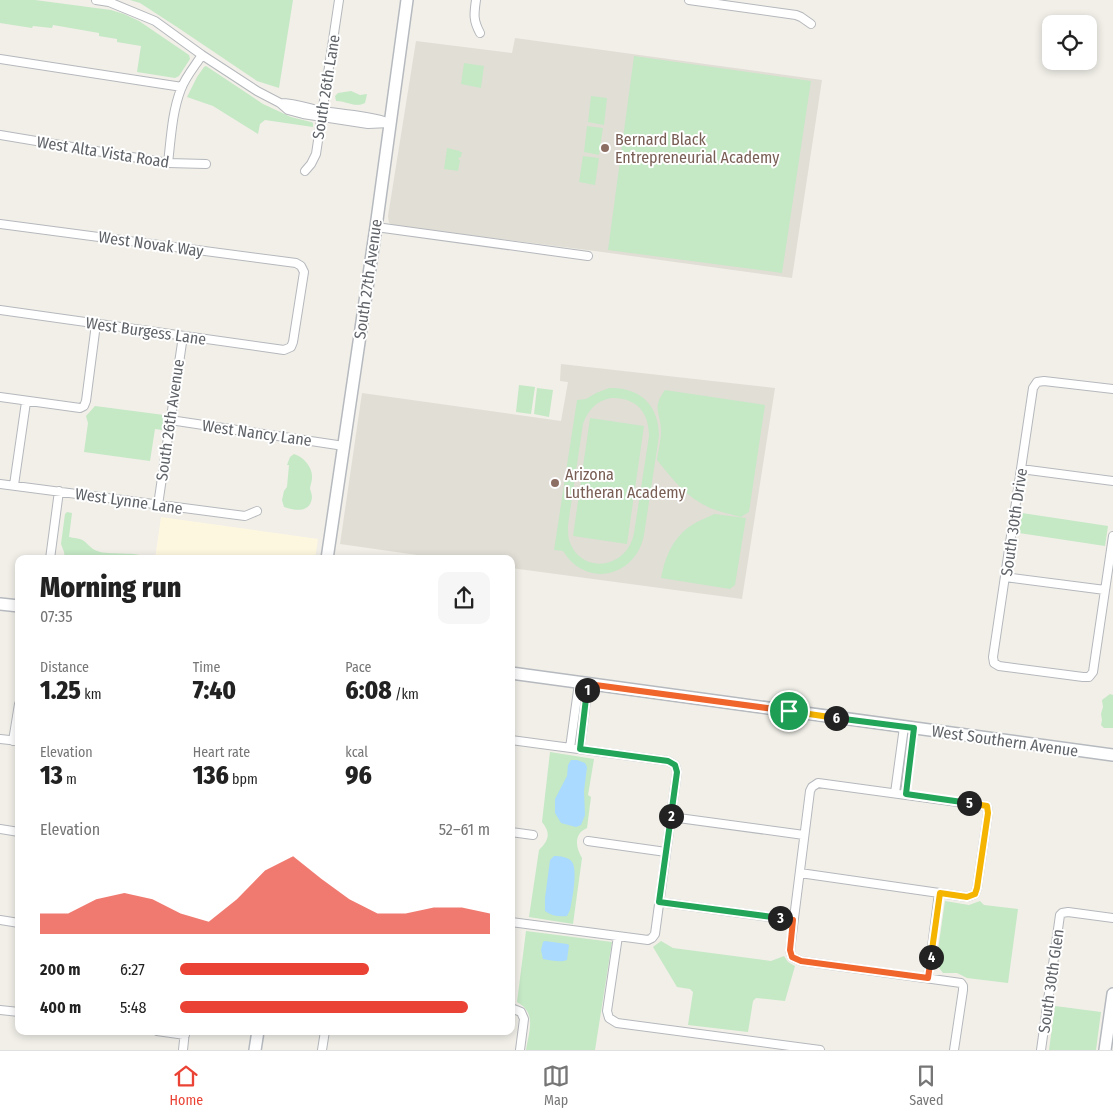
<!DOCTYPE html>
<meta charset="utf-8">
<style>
body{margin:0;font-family:"Fira Sans Condensed",sans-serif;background:#f6f6f6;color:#222;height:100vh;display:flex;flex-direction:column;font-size:19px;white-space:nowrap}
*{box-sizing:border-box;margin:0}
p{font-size:16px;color:#767676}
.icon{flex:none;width:28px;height:28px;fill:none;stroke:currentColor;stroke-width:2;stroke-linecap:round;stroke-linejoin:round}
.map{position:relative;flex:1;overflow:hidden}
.panel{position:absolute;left:15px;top:555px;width:500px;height:480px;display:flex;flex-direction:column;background:#fff;border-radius:10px;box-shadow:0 2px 8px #0003}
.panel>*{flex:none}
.buttons{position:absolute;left:1042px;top:15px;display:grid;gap:10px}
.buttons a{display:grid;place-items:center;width:55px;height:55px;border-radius:10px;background:#fff;box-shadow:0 2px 8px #0003;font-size:25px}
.pin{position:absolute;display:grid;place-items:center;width:42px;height:42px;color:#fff;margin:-21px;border:2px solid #fff;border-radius:50%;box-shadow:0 1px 5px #0007}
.km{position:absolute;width:25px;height:25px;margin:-12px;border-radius:50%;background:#222;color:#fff;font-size:14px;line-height:25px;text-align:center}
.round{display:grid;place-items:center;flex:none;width:52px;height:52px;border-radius:10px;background:#f6f6f6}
.headline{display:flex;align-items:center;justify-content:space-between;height:85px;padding:0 25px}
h1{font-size:28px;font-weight:800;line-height:38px}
.figures{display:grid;grid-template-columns:repeat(3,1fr);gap:8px;height:85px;padding:5px 25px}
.figures div{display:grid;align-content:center}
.figures b{font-size:25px;font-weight:800}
.figures small{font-size:14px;font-weight:400}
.figures p{font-size:14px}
.chart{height:140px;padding:10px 25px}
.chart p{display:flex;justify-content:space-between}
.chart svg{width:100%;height:90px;margin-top:5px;fill:#ea4335;opacity:.7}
ul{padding:0 25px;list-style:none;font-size:16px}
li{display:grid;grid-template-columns:80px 60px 1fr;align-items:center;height:38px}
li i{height:12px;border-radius:6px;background:#ea4335}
.menu{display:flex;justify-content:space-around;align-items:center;height:70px;border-top:1px solid #e0e0e0;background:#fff;font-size:14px;color:#767676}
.menu a{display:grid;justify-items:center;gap:2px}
.menu .on{color:#ea4335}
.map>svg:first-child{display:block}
.commercial{fill:#fef7e0}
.education{fill:#e1ded6}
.green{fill:#c5e8c5;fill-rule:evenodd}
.water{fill:#aadaff}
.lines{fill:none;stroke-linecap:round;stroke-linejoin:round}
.street-casing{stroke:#b5b8bc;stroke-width:10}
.secondary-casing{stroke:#b6babf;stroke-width:14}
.street{stroke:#fff;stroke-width:8}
.secondary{stroke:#fff;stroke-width:11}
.split-1-casing{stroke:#fff;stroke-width:10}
.split-2-casing{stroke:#fff;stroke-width:10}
.split-3-casing{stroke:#fff;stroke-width:10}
.split-4-casing{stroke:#fff;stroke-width:10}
.split-5-casing{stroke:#fff;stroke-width:10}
.split-6-casing{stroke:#fff;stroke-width:10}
.split-7-casing{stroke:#fff;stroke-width:10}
.split-1{stroke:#f0652b;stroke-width:6}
.split-2{stroke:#22a559;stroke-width:6}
.split-3{stroke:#22a559;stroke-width:6}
.split-4{stroke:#f0652b;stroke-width:6}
.split-5{stroke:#f5b400;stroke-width:6}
.split-6{stroke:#22a559;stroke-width:6}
.split-7{stroke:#f5b400;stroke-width:6}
.education-dot{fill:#8d6e63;stroke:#fff;stroke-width:2}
.labels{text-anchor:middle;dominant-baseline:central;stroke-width:4;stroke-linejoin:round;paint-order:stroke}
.street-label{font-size:16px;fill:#5f6368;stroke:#fff}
.education-label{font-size:16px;fill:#785e54;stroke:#fff;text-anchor:start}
</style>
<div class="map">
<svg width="1113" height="1050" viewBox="0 0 1113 1050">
<rect width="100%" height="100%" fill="#f1efe8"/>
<path class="commercial" d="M 161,517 L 318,539 L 315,559 L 155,559 Z"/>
<path class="education" d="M 515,38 L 822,80 L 792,278 L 595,251 L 396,226 L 389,223 L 388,216 L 416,41 L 512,53 Z
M 561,364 L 775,388 L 742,599 L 511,568 L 511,559 L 445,559 L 340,544 L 362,393 L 561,421 L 568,382 L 560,381 Z"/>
<path class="green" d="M 0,0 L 35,0 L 111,10 L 124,14 L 139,21 L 189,55 L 190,59 L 179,76 L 175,78 L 137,72 L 141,46 L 117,42 L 117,39 L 99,36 L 99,33 L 53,25 L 52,28 L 33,26 L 32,28 L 0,23 Z
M 130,0 L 293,0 L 279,88 L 257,81 L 177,27 L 140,3 Z
M 634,56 L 811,81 L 782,273 L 608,250 Z
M 464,63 L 484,66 L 481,88 L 461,84 Z
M 206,66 L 263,104 L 291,117 L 311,122 L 313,123 L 313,127 L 265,120 L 260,124 L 258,134 L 213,106 L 187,97 L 197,77 L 204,67 Z
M 351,91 L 360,95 L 367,94 L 365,103 C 355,108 347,101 336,101 L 335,96 L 338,93 Z
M 591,96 L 607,98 L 604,125 L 588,122 Z
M 587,126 L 603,128 L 599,155 L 584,152 Z
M 447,148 L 460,151 L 460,152 L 462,152 L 461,157 L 458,158 L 460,161 L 458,171 L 444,169 Z
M 583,156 L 599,158 L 595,185 L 579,182 Z
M 519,385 L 535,387 L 531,414 L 516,412 Z
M 537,388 L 553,390 L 549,417 L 534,414 Z
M 609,388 C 641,387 659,406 659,436 L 644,535 C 636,577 586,589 563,551 L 554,550 L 577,400 L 586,399 L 596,393 ZM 611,398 C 636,397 649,412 649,436 L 634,533 C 627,570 580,575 569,540 C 568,535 568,530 568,525 L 583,424 C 588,410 596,401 611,398 Z
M 665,390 L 765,405 L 749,512 L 741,517 C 731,514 720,512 710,508 C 687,498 672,479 657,460 C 658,451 661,441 661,432 C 661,412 651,409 665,390 Z
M 95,406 L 164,415 L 162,430 L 155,429 L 150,461 L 84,452 L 88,423 L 86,416 Z
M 590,418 L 644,426 L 627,544 L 573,536 Z
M 294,454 C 304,457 313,468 312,478 C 312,482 310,485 310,489 C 311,491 312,496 312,497 C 311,513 295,511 284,507 L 282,500 L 284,491 L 287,487 L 289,465 L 287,465 L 290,457 Z
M 67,512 L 72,513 L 69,537 C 73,538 80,538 84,541 C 89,545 92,550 100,552 C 112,555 142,551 149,559 L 65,559 L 64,552 L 61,544 L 65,514 Z
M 1022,513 L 1108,526 L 1105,546 L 1019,533 Z
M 714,514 L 746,518 L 735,585 L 730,589 L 661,578 C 665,557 673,537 692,525 C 699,520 707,518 714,514 Z
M 1110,694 L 1113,695 L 1113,728 L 1104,728 L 1101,725 L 1102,720 L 1101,714 L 1103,707 L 1102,700 Z
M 550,752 L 594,759 L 588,795 L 591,797 L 587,828 C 584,830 581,831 580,833 C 574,841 578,851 582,858 L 573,924 L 529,917 L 539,850 C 549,840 551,833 542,822 Z
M 945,901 L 969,905 L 980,901 L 984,905 L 1018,909 L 1008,983 L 967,978 L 957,973 L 943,973 L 936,964 Z
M 526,931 L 612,942 L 595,1050 L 526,1050 C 529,1031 537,1013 517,1002 Z
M 661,941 L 673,948 L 771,961 L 784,956 L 788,962 L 795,966 L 785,1001 L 756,998 L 753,1001 L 748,1032 L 688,1025 L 693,992 L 690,989 L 677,987 L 653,947 Z
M 1055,1006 L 1101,1012 L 1096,1050 L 1049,1050 Z"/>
<path class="water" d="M 571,760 L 577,760 L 585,763 L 587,767 L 584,791 L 585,815 L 581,825 L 576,827 L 561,823 L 555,813 L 555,799 L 567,776 L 568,765 Z
M 554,856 C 560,856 569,857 572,862 C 578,870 572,900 570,910 L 567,916 C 559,917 552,916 545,911 L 545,898 L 550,860 Z
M 545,941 L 567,944 L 569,945 L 567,960 C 560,963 551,960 543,959 L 541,950 L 543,942 Z"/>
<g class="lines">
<g class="street-casing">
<path id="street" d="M 96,0 L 109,2 L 155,21 L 202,55 L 257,91 L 280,103 L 288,110 L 303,114 L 368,124 L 390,123
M 476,0 C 474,14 473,20 480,33
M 689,0 L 796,15 L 801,17 L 811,24
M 0,59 L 182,87
M 280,103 C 295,103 308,108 322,111 C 343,114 364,115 384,121
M 0,135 L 168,163 L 206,164
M 168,163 C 171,138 172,112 181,89 C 186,76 195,66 202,55
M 305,171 L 311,164 L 316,154 L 339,0
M 0,224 L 296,263 L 301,266 L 304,272 L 293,342 L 291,347 L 284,350 L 0,310
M 376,227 L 588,256
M 1113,389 L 1044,381 L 1037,382 L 1033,388 L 993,657 L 994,663 L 999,666 L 1083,677 L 1089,677 L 1093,672 L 1113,536
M 0,397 L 80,408 L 84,406 L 86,401 L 96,324
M 170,420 L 344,446
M 1021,469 L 1113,481
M 0,484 L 245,516 L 257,511
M 14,485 L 26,402
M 158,505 L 183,336
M 50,559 L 59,491
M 1005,577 L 1105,590
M 0,739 L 19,741
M 511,740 L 668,761 L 675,765 L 677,772 L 655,934 L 652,938 L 648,940 L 511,922
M 13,741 L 19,704
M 570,748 L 579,683
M 580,749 L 588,684
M 895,793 L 904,727
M 905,794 L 914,728
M 671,817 L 804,835
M 0,829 L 19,832
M 511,832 L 533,835
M 588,841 L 666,852
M 800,873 L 967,897 L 975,894 L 977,888 L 988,813 L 987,806 L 818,783 L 812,787 L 810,791 L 790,950 L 792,957 L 801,961 L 961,983 L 963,986 L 963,990 L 954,1050
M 659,902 L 793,920
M 0,920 L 19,923
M 618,936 L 607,1011 L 609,1018 L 617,1023 L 820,1050
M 928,978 L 939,893
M 511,1008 L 521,1012 L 524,1019 L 520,1050
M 0,1010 L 19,1012
M 157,1031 L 185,1035
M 183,1050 L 185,1031
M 322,1050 L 325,1031
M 1041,1050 L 1060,915 L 1062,913 L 1068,912 L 1113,918"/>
</g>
<g class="secondary-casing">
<path id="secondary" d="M 327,559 L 376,227 L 407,0
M 0,604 L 19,606
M 511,673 L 1113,755
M 255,1050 L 258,1031
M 1105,1050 L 1113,994"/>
</g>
<use href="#street" class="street"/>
<use href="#secondary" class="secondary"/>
</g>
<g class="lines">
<g class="split-1-casing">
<path id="split-1" d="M 587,690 L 588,684 L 789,711"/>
</g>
<g class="split-2-casing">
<path id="split-2" d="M 587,690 L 580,749 L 668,761 L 675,765 L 677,772 L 671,816"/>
</g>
<g class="split-3-casing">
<path id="split-3" d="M 671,816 L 659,902 L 780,918"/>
</g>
<g class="split-4-casing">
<path id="split-4" d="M 780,918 L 793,920 L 790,950 L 792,957 L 801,961 L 928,978 L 931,957"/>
</g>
<g class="split-5-casing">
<path id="split-5" d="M 931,957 L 940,893 L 967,897 L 975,894 L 977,888 L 988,813 L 987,806 L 969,803"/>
</g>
<g class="split-6-casing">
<path id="split-6" d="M 836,718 L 914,728 L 906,794 L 969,803"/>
</g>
<g class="split-7-casing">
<path id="split-7" d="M 789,711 L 836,718"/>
</g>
<use href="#split-1" class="split-1"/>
<use href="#split-2" class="split-2"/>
<use href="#split-3" class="split-3"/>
<use href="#split-4" class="split-4"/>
<use href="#split-5" class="split-5"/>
<use href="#split-6" class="split-6"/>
<use href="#split-7" class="split-7"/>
</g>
<g class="education-dot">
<circle cx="605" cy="148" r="5"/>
<circle cx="555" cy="483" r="5"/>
</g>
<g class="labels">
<g class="street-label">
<text transform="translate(326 87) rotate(-81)">South 26th Lane</text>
<text transform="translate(103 152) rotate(9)">West Alta Vista Road</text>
<text transform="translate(151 244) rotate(8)">West Novak Way</text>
<text transform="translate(368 279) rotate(-82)">South 27th Avenue</text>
<text transform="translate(146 331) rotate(8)">West Burgess Lane</text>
<text transform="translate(170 420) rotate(-82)">South 26th Avenue</text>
<text transform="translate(257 433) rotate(8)">West Nancy Lane</text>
<text transform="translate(129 501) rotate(8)">West Lynne Lane</text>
<text transform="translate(1014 522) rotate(-82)">South 30th Drive</text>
<text transform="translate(1005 741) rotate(8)">West Southern Avenue</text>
<text transform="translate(1051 981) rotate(-82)">South 30th Glen</text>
</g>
<g class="education-label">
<text x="615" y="139">Bernard Black<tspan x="615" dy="18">Entrepreneurial Academy</tspan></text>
<text x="565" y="474">Arizona<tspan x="565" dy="18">Lutheran Academy</tspan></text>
</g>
</g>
</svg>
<div class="buttons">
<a><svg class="icon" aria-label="locate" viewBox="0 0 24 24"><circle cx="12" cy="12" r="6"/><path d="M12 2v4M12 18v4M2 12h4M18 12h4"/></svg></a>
</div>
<div class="pin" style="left:789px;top:711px;background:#1e9e55"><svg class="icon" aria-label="arrive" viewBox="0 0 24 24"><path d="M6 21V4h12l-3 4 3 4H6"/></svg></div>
<b class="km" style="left:587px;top:690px">1</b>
<b class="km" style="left:671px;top:816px">2</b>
<b class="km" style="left:780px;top:918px">3</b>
<b class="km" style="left:931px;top:957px">4</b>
<b class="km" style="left:969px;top:803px">5</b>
<b class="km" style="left:836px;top:718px">6</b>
<section class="panel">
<div class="headline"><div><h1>Morning run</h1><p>07:35</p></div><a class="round"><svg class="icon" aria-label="share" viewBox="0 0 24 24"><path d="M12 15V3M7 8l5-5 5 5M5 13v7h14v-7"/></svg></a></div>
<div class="figures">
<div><p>Distance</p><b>1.25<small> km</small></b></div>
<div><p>Time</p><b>7:40</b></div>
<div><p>Pace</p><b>6:08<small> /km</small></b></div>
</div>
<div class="figures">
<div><p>Elevation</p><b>13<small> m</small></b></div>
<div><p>Heart rate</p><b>136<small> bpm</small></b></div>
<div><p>kcal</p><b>96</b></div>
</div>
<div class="chart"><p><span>Elevation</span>52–61 m</p>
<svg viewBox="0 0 160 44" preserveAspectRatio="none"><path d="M0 44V34L10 34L20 27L30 24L40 27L50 34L60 38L70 27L80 13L90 6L100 17L110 27L120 34L130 34L140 31L150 31L160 34V44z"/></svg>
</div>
<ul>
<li><b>200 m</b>6:27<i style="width:61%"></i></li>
<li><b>400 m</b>5:48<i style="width:93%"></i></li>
</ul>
</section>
</div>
<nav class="menu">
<a class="on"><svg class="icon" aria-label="home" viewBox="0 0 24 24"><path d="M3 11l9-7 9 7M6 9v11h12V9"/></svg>Home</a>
<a><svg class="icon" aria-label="map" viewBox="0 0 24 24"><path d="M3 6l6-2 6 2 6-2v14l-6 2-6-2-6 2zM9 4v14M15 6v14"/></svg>Map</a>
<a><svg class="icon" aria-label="saved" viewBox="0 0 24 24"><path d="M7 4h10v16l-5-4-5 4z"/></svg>Saved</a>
</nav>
